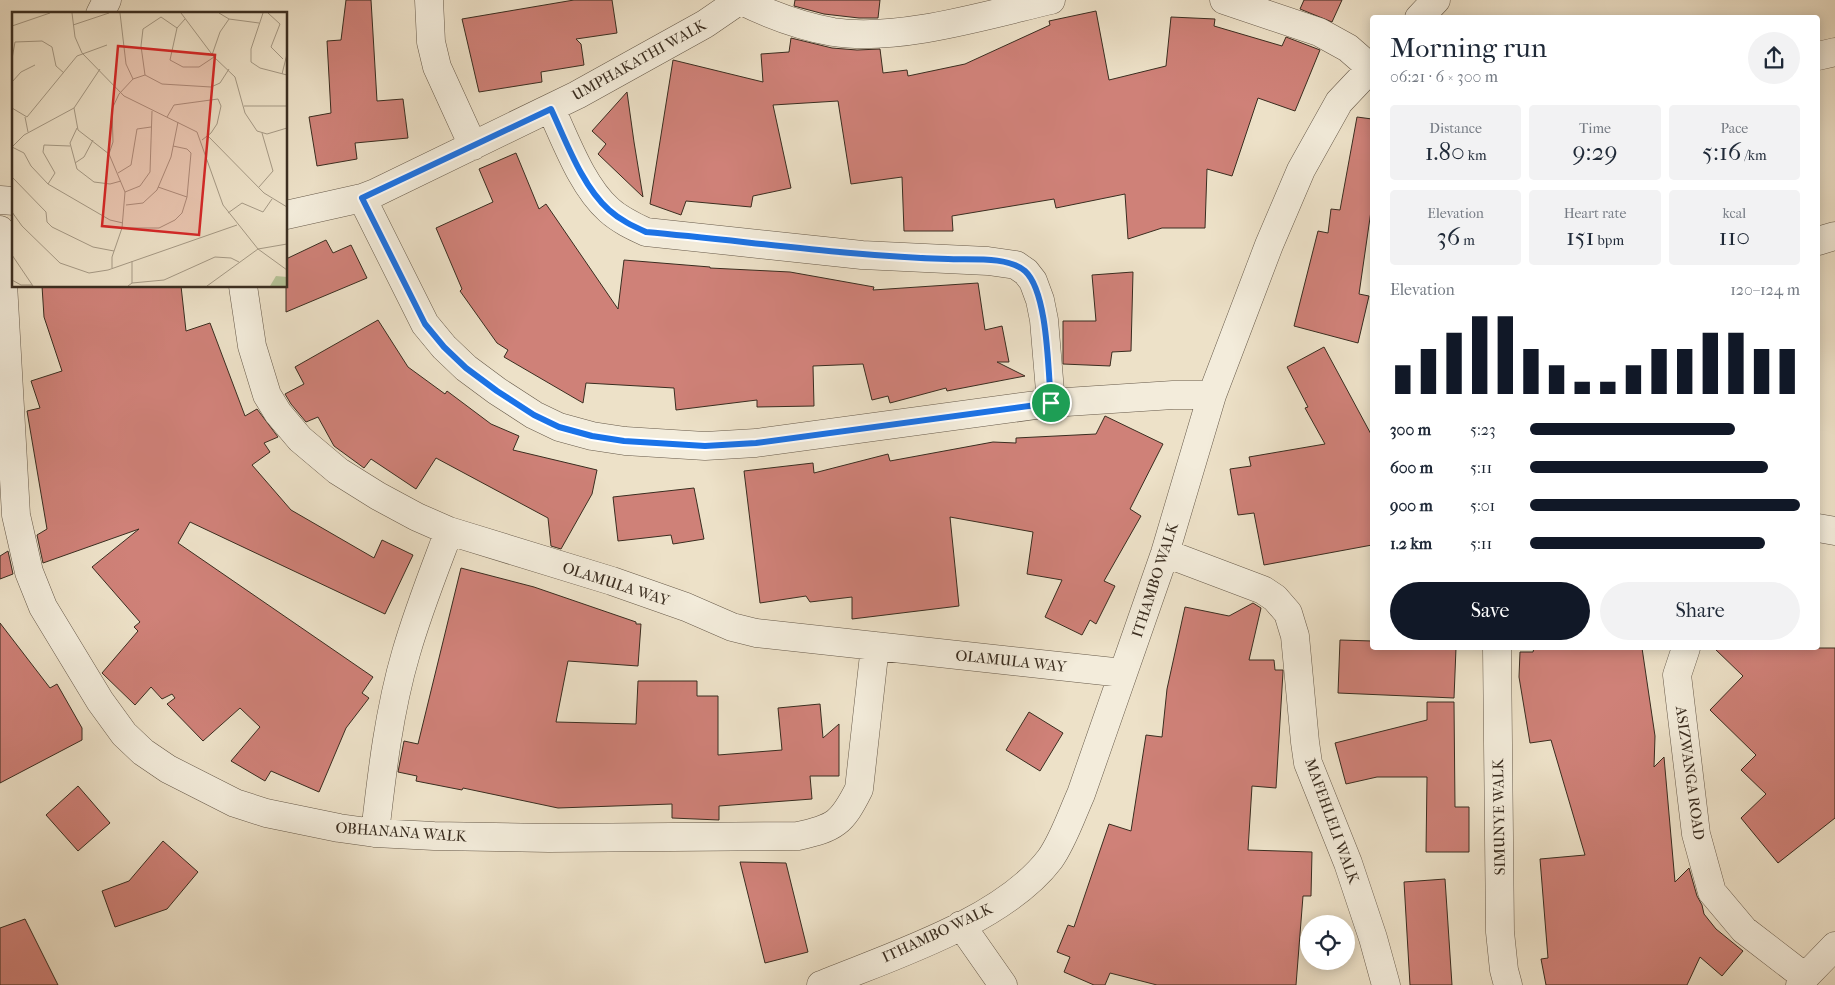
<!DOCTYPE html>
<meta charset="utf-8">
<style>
body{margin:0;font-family:"IM FELL French Canon",serif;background:#f2f2f3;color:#1f2937;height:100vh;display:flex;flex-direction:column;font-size:19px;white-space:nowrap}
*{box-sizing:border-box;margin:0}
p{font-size:16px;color:#747a83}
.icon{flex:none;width:28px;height:28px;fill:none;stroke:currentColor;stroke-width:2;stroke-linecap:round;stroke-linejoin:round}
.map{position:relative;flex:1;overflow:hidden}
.drawer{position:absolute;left:1370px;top:15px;width:450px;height:635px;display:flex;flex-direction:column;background:#fff;border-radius:5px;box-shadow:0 2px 12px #0003}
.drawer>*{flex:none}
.controls{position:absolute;left:1300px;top:915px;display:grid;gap:10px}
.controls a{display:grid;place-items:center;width:55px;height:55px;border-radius:50%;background:#fff;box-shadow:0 2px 12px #0003;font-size:25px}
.pin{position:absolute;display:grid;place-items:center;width:42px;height:42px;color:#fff;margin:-21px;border:2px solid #fff;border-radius:50%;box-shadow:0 1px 5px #0007}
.round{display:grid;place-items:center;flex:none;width:52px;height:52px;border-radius:26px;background:#f2f2f3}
.summary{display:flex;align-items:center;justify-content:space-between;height:85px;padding:0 20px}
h1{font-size:28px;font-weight:600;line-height:38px}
.figures{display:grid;grid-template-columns:repeat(3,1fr);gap:8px;height:85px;padding:5px 20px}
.figures div{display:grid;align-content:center;border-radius:5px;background:#f2f2f3;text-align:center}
.figures b{font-size:25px;font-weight:600}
.figures small{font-size:14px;font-weight:400}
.figures p{font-size:14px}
.chart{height:140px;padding:10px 20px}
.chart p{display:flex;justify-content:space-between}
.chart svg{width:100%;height:90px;margin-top:5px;stroke:#111827;stroke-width:6}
.cta{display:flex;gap:10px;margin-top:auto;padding:10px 20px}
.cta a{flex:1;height:58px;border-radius:30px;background:#111827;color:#fff;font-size:20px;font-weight:600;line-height:58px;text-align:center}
.cta a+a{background:#f2f2f3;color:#1f2937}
ul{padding:0 20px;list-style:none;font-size:16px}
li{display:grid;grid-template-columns:80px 60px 1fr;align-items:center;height:38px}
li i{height:12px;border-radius:6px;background:#111827}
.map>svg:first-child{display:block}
.building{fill:#cf8178;stroke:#3a2d20}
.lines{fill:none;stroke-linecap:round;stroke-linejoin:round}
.street-casing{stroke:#675a4a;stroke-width:29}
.street{stroke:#f3ecdb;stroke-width:28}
.route-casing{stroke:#fff;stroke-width:10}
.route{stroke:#1a73e8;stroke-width:6}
.labels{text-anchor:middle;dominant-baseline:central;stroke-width:5;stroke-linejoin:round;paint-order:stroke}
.street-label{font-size:15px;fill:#3a2d20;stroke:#f3ecdb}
.inset-road{fill:none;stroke:#a59985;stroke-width:1}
.view{fill:#d62828;fill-opacity:0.15;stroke:#d62828;stroke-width:2.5}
.inset-edge{fill:none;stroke:#3a2d20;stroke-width:2.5}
</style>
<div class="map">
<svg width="1835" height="985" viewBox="0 0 1835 985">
<rect width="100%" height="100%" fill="#ede1c8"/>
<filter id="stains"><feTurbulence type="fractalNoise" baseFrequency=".004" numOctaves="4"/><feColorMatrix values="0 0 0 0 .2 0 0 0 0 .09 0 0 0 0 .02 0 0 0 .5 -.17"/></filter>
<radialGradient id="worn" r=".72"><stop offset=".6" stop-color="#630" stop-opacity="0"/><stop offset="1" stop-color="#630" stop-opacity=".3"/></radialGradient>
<path class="building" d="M 346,0 L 371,0 L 377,101 L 403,99 L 408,138 L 355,143 L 357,159 L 317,166 L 309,117 L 331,113 L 327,41 L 341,40 Z
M 574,0 L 612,0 L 617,33 L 576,39 L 581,44 L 584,65 L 541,72 L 542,82 L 479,92 L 462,19 Z
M 795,0 L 880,0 L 878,18 L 859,18 L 824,14 L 794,6 Z
M 1304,0 L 1342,0 L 1332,22 L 1300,9 Z
M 1096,11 L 1109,80 L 1166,66 L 1171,17 L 1215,19 L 1214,26 L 1282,46 L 1286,37 L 1320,50 L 1295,111 L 1258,98 L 1232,176 L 1207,169 L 1205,228 L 1162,228 L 1128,239 L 1125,194 L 1056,208 L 1054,199 L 952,216 L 953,231 L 904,231 L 902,177 L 851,184 L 838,101 L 773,105 L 791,188 L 753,196 L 751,207 L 686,201 L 681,215 L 650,204 L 673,60 L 763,82 L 761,54 L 789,52 L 791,38 L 832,48 L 857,50 L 880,49 L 883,73 L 907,70 L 908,76 L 965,64 L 1050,25 L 1049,21 Z
M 627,92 L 634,142 L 643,197 L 598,154 L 606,144 L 592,131 Z
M 1357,117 L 1372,119 L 1372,204 L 1359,294 L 1369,296 L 1358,343 L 1294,326 L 1318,231 L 1328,233 L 1331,209 L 1340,210 Z
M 516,153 L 539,209 L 546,204 L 618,309 L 624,260 L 710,267 L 710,268 L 790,272 L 874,287 L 873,290 L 978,283 L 985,330 L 1002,326 L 1009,362 L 997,362 L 1025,376 L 947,391 L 946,388 L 890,403 L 888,396 L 872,400 L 863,364 L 813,366 L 814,406 L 757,407 L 757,400 L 676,410 L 674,388 L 586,383 L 583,403 L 504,357 L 508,350 L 497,343 L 460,291 L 462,289 L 436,228 L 493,202 L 479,169 Z
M 326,240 L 333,253 L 351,245 L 367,278 L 286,312 L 286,259 Z
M 1133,272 L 1131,351 L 1112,352 L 1110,366 L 1063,364 L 1063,321 L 1096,321 L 1092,275 Z
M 42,286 L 181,286 L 186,331 L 210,323 L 245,416 L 257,409 L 278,437 L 264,443 L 270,452 L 252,465 L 291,510 L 374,558 L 382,540 L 413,555 L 385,614 L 190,522 L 178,543 L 373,677 L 362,693 L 369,698 L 346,728 L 319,792 L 271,771 L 265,781 L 231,761 L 260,727 L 240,708 L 203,741 L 167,704 L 175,698 L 172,694 L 162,699 L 151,687 L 135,705 L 102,673 L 138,631 L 134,627 L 140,622 L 92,567 L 139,529 L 43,563 L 37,535 L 47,529 L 27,411 L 40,408 L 31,381 L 62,371 L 44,317 Z
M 378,320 L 408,367 L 445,394 L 447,391 L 491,424 L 519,436 L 513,450 L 597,470 L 592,494 L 561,549 L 551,546 L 548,518 L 436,458 L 416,489 L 371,459 L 364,468 L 334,446 L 318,417 L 306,422 L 291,404 L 285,394 L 304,384 L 295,367 Z
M 1324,347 L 1372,436 L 1372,545 L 1264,565 L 1254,513 L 1238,515 L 1230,469 L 1251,466 L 1249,457 L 1325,444 L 1305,408 L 1308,407 L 1287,367 Z
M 1105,416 L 1163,444 L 1130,509 L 1141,516 L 1104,581 L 1115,586 L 1096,624 L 1090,620 L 1082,635 L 1045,617 L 1062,580 L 1027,574 L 1033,532 L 950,517 L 959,606 L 852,619 L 852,597 L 810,602 L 806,596 L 760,603 L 744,471 L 813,463 L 814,473 L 888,454 L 890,461 L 993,442 L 1016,443 L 1016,438 L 1096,434 Z
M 694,488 L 704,539 L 673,544 L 671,535 L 618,541 L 613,497 Z
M 8,551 L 13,574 L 0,579 L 0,556 Z
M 461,568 L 534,587 L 636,622 L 636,624 L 641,624 L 638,666 L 568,661 L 556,722 L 636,724 L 638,681 L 697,681 L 697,696 L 718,696 L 718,755 L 782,750 L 778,708 L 820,704 L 823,738 L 839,724 L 839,776 L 810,776 L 812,799 L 719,806 L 719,820 L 672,818 L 672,804 L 558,808 L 463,788 L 462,790 L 416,781 L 417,776 L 398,772 L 404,741 L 418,744 Z
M 1253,603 L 1261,608 L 1249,660 L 1274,660 L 1275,670 L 1283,670 L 1283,672 L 1276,788 L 1252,786 L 1248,850 L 1312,852 L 1311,896 L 1303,896 L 1296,985 L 1157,985 L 1110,973 L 1105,985 L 1094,985 L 1064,972 L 1070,957 L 1057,952 L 1068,925 L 1074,927 L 1109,824 L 1131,831 L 1146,735 L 1162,737 L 1167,689 L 1185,607 L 1229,616 Z
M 0,623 L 50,688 L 57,684 L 82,728 L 82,740 L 0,783 Z
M 1340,640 L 1372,641 L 1372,648 L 1456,648 L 1454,698 L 1338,693 Z
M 1534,648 L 1642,648 L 1655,736 L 1654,767 L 1664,757 L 1675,882 L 1689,868 L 1697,896 L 1702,905 L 1704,914 L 1716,929 L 1743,951 L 1722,976 L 1700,957 L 1687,985 L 1546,985 L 1541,959 L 1548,958 L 1540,859 L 1585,855 L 1551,740 L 1530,743 L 1519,677 L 1520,652 L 1533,652 Z
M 1714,648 L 1835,648 L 1835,818 L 1778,863 L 1741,818 L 1766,794 L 1741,770 L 1756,755 L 1710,710 L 1743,676 Z
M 1427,702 L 1454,702 L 1455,807 L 1469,807 L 1469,852 L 1426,852 L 1427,777 L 1377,777 L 1346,784 L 1335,743 L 1427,720 Z
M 1029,712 L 1063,733 L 1040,771 L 1006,750 Z
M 78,786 L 110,823 L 78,851 L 46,815 Z
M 163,841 L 198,872 L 167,909 L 115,927 L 102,891 L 129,881 Z
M 740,862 L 786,863 L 808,952 L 765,963 Z
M 1445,879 L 1452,985 L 1410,985 L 1404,882 Z
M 25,919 L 58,985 L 0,985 L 0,928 Z"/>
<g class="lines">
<g class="street-casing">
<path id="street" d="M 429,0 L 431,42 L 437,67 L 473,146
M 740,0 C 770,15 800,26 833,32 C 898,42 987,15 1051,0
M 1224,0 L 1319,32 L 1348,48 L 1372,69
M 100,14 L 107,0
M 1419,18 L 1436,0
M 1818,56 L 1835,52
M 551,109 C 566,141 582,186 609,210 C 620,220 633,226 646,232 L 862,255 L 988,261 L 1016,265 L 1026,272 L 1033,281 L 1040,300 L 1044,320 L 1051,403
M 362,198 L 425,324 L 444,347 L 466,368 L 497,391 L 534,415 L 559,427 L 592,436 L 625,441 L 705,446 L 756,443 L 1051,403 L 1173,395 L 1212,395
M 0,200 L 14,201
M 286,215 L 362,198 L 375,193 L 577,95 L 705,24 L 740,0
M 0,230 L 16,515 L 29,572 L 43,607 L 100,701 L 124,734 L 143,752 L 168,769 L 235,803 L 266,813 L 339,828 L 375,833 L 434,836 L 549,838 L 798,836 C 835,828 842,823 859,789 L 875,646
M 1818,241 L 1835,236
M 243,286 L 252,346 L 267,395 L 278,413 L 300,439 L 338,471 L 378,496 L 417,517 L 449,531 L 612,581 L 686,607 L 732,627 L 756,633 L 1123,673
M 1818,528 L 1835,531
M 1165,553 L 1263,590 L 1275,598 L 1288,613 L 1295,636 L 1305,742 L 1308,763 L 1348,863 L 1373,938 L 1386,985
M 1497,648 L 1500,932 L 1504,970 L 1508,985
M 1686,648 L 1677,675 L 1696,834 L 1712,892 L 1744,930 L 1805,977
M 375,833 C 382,772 389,711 406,653 C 418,611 434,571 449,531
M 961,925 L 1003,985
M 821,985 C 892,956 1003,921 1050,859 C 1063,841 1072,814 1081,794 L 1165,553 L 1212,395 L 1269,245 L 1301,170 L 1339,102 L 1372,67
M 1800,985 L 1805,977 L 1835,946"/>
</g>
<use href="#street" class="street"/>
</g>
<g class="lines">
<g class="route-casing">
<path id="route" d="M 551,109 C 566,141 582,186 609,210 C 620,220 633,226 646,232 C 747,241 847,256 948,259 C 970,260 1008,256 1025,271 C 1048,292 1048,371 1051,403 L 756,443 L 705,446 L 624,441 L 592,436 L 559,427 L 534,415 L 497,391 L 466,368 L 444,347 L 425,324 L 362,198 Z"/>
</g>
<use href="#route" class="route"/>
</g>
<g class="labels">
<g class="street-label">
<text transform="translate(639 60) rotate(-29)">UMPHAKATHI WALK</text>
<text transform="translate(1155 580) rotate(-72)">ITHAMBO WALK</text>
<text transform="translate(616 584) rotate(18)">OLAMULA WAY</text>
<text transform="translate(1011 661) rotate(6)">OLAMULA WAY</text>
<text transform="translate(1690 773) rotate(82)">ASIZWANGA ROAD</text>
<text transform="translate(1499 817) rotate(-91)">SIMUNYE WALK</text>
<text transform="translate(1332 821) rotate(70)">MAFEHLELI WALK</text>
<text transform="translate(401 832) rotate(4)">OBHANANA WALK</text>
<text transform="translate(937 933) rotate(-25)">ITHAMBO WALK</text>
</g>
</g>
<g transform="translate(12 12)">
<rect width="275" height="275" fill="#ede1c8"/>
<path d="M 264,264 L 275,265 L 275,274 L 258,274 Z" fill="#b6c398"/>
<path class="inset-road" d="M 60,1 L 63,25 L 70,41 L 112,84 L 185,120 L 211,193 L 246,237 L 275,258M 108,1 L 114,52 L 121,67M 169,1 L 202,45 L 223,65 L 233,101 L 245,119 L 255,122 L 275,116M 207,1 L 217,7 L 247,11M 251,1 L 239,37 L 239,50 L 248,56 L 275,63M 256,1 L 268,12 L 259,35 L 271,47M 173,7 L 165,16 L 158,48 L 171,55 L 187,55 L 202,45M 61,13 L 97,1M 0,14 L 38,1M 200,43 L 208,20 L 217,7M 0,47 L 3,30 L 30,29 L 40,35 L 44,54 L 52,61M 270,62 L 275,42M 133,63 L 129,34 L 131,17 L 149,5 L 165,16M 0,70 L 9,60 L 23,53M 232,94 L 275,94M 0,96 L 15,105 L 65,44 L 95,33M 62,96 L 66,118 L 97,142 L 113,180 L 110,216 L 100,245 L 100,256M 13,105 L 16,120M 155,105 L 162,93 L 206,87 L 209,94 L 205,112 L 199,121 L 190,128M 65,116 L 58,131 L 65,157 L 82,170 L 98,172 L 109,169M 196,124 L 252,181 L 275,195M 0,135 L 12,141 L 19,154 L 36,172 L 98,208 L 111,211M 0,135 L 12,123 L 62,96 L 88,57M 97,142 L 101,130 L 100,97 L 107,82 L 121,67 L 133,63 L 150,72 L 199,75 L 208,71 L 217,57M 63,151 L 72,145 L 81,128M 106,161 L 119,153 L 125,117 L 139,115M 0,165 L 34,200 L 35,210 L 40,215 L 81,235 L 102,239M 36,172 L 43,161 L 31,140 L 32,133 L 58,134M 146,175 L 175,185M 247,175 L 261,159 L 250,121M 113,180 L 128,174 L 138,160 L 140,99M 114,193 L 131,191 L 145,178 L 159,145 L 166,110M 0,200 L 10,214 L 48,251 L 77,261 L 96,258 L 225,213M 216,201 L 230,191 L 251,200 L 260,187M 110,216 L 147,216 L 163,208 L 170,201 L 175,185 L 179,141 L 175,137 L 161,134M 0,243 L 21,274M 0,268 L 9,273 L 20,273M 120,271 L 152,268 L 203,245 L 219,246 L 227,250M 116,274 L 120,271 L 120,249M 195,274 L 246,237 L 275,232"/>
<path class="view" d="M 106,34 L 203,43 L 187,223 L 90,214 Z"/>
<rect width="275" height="275" class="inset-edge"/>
</g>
<rect width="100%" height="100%" filter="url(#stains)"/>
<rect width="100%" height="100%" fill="url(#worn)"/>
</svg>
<div class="controls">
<a><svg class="icon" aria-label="locate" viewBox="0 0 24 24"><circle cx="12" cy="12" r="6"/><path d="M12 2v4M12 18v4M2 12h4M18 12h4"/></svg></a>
</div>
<div class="pin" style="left:1051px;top:403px;background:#1e9e55"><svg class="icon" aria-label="arrive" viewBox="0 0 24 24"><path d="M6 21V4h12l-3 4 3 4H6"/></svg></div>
<section class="drawer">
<div class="summary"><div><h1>Morning run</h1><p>06:21 · 6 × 300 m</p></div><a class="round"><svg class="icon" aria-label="share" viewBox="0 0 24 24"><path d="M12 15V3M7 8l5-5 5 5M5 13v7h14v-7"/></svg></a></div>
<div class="figures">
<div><p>Distance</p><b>1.80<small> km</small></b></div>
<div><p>Time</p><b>9:29</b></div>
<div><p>Pace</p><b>5:16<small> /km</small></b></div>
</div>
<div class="figures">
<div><p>Elevation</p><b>36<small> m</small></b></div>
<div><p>Heart rate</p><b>151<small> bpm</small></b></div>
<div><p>kcal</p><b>110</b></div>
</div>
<div class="chart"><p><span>Elevation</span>120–124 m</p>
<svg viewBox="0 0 160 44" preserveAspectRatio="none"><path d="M5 44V30M15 44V22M25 44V14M35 44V6M45 44V6M55 44V22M65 44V30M75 44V38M85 44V38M95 44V30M105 44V22M115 44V22M125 44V14M135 44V14M145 44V22M155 44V22"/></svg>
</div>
<ul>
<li><b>300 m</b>5:23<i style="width:76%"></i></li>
<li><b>600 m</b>5:11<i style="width:88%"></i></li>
<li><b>900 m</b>5:01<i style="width:100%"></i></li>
<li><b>1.2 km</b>5:11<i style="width:87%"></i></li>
</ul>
<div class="cta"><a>Save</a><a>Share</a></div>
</section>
</div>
